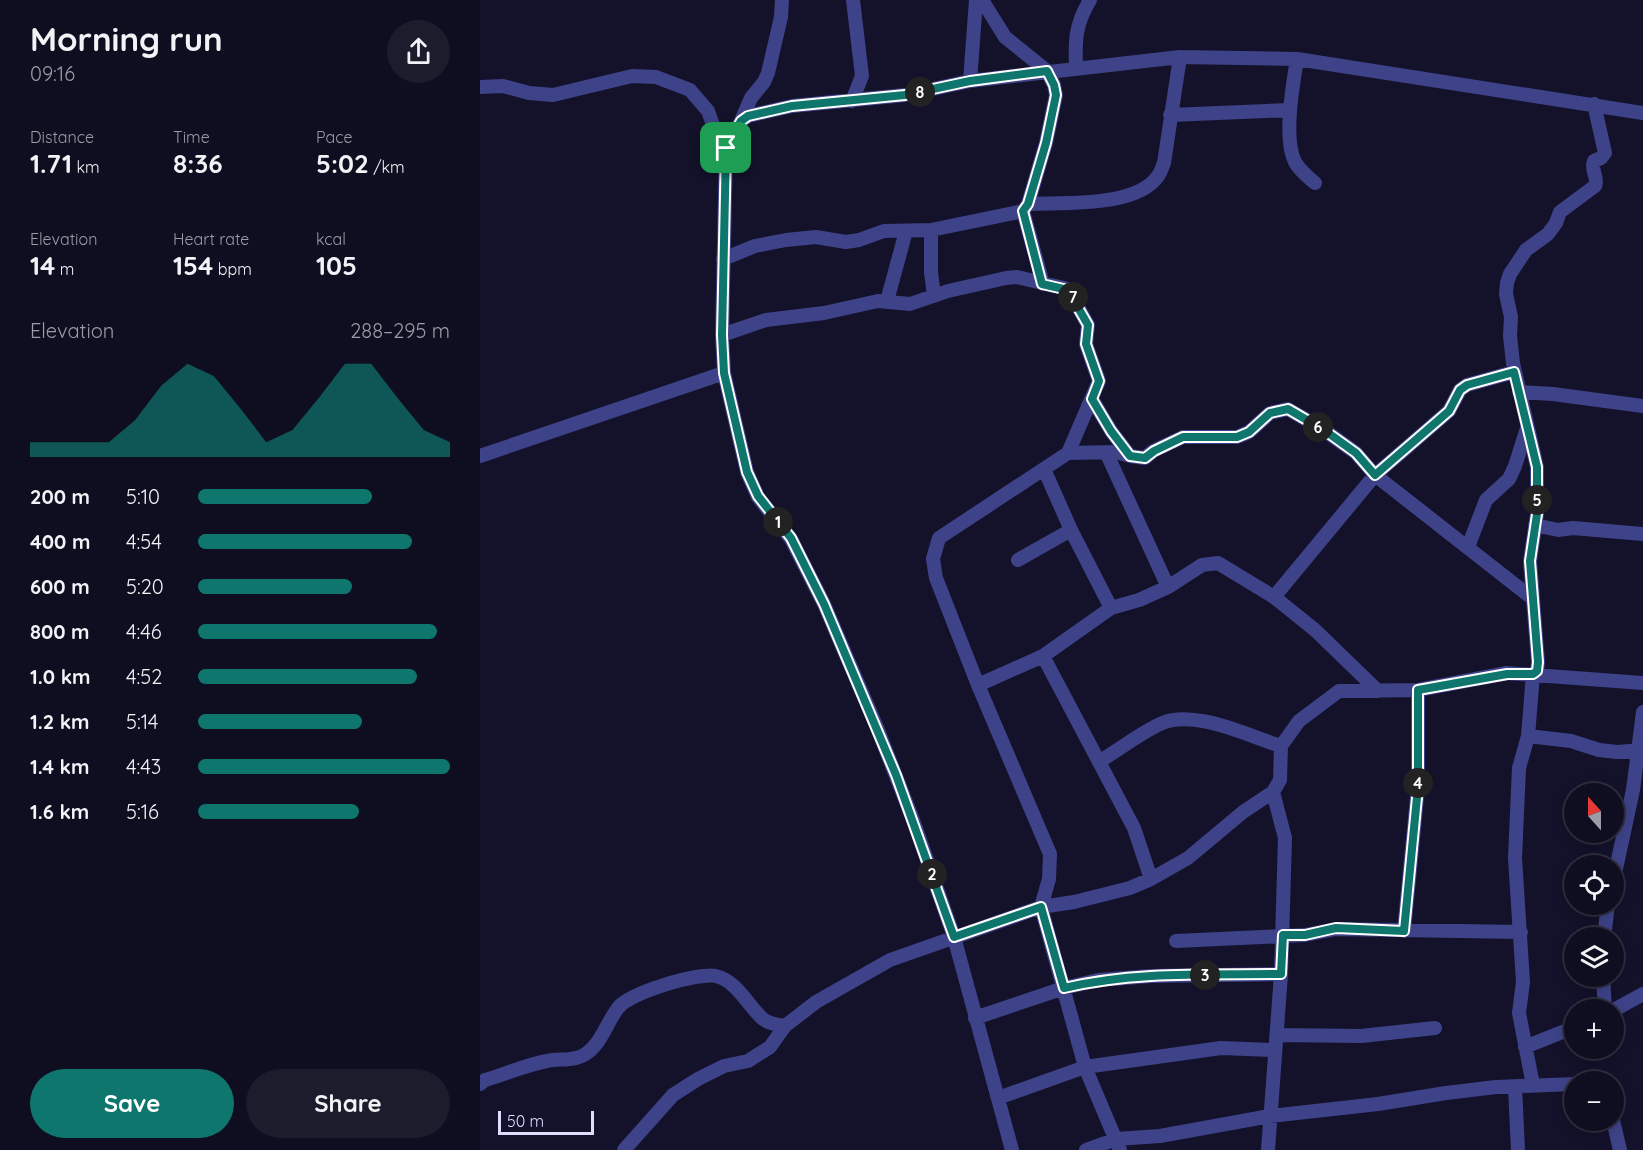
<!DOCTYPE html>
<meta charset="utf-8">
<style>
body{margin:0;font-family:Quicksand,sans-serif;background:#1d1c2d;color:#f1f3f6;height:100vh;display:flex;flex-direction:column;font-size:22px;white-space:nowrap}
*{box-sizing:border-box;margin:0}
p{font-size:20px;color:#9b9ca5}
.icon{flex:none;width:33px;height:33px;fill:none;stroke:currentColor;stroke-width:2;stroke-linecap:round;stroke-linejoin:round}
.map{position:relative;flex:1;overflow:hidden}
.drawer{display:flex;flex-direction:column;background:#0f0e20;width:480px}
.drawer>*{flex:none}
.needle{width:39px;rotate:339deg}
.tools{position:absolute;left:1084px;top:783px;display:grid;gap:12px}
.tools a{display:grid;place-items:center;width:60px;height:60px;border-radius:50%;background:#0f0e20;box-shadow:0 3px 15px #0003,0 0 0 2px #2f2e3e;font-size:30px}
.scale{position:absolute;left:18px;bottom:15px;width:96px;box-sizing:border-box;padding-left:6px;border:3px solid #ddddfe;border-top:0;font-size:16px;line-height:21px;white-space:nowrap;color:#ddddfe;-webkit-text-stroke:4px #14122b;paint-order:stroke}
.pin{position:absolute;display:grid;place-items:center;width:51px;height:51px;color:#fff;margin:-26px;border-radius:12px;box-shadow:0 3px 9px #0006}
.km{position:absolute;width:30px;height:30px;margin:-15px;border-radius:50%;background:#222;color:#fff;font-size:16px;line-height:30px;text-align:center}
.round{display:grid;place-items:center;flex:none;width:63px;height:63px;border-radius:32px;background:#1d1c2d}
.head{display:flex;align-items:center;justify-content:space-between;height:102px;padding:0 30px}
h1{font-size:33px;font-weight:700;line-height:45px}
.figures{display:grid;grid-template-columns:repeat(3,1fr);gap:9px;height:102px;padding:6px 30px}
.figures div{display:grid;align-content:center}
.figures b{font-size:26px;font-weight:700}
.figures small{font-size:16px;font-weight:400}
.figures p{font-size:16px}
.chart{height:168px;padding:12px 30px}
.chart p{display:flex;justify-content:space-between}
.chart svg{width:100%;height:108px;margin-top:6px;fill:#0f766e;opacity:.7}
.primary-button{display:flex;gap:12px;margin-top:auto;padding:12px 30px}
.primary-button a{flex:1;height:69px;border-radius:36px;background:#0f766e;color:#fff;font-size:24px;font-weight:700;line-height:69px;text-align:center}
.primary-button a+a{background:#1d1c2d;color:#f1f3f6}
ul{padding:0 30px;list-style:none;font-size:20px}
li{display:grid;grid-template-columns:96px 72px 1fr;align-items:center;height:45px}
li i{height:15px;border-radius:8px;background:#0f766e}
main{display:flex;flex:1;min-height:0}
.map>svg:first-child{display:block}
.lines{fill:none;stroke-linecap:round;stroke-linejoin:round}
.minor{stroke:#3e4389;stroke-width:14}
.route-casing{stroke:#fff;stroke-width:12}
.route{stroke:#0f766e;stroke-width:8}
</style>
<main>
<section class="drawer">
<div class="head"><div><h1>Morning run</h1><p>09:16</p></div><a class="round"><svg class="icon" aria-label="share" viewBox="0 0 24 24"><path d="M12 15V3M7 8l5-5 5 5M5 13v7h14v-7"/></svg></a></div>
<div class="figures">
<div><p>Distance</p><b>1.71<small> km</small></b></div>
<div><p>Time</p><b>8:36</b></div>
<div><p>Pace</p><b>5:02<small> /km</small></b></div>
</div>
<div class="figures">
<div><p>Elevation</p><b>14<small> m</small></b></div>
<div><p>Heart rate</p><b>154<small> bpm</small></b></div>
<div><p>kcal</p><b>105</b></div>
</div>
<div class="chart"><p><span>Elevation</span>288–295 m</p>
<svg viewBox="0 0 160 44" preserveAspectRatio="none"><path d="M0 44V38L10 38L20 38L30 38L40 29L50 15L60 6L70 11L80 24L90 38L100 33L110 20L120 6L130 6L140 20L150 33L160 38V44z"/></svg>
</div>
<ul>
<li><b>200 m</b>5:10<i style="width:69%"></i></li>
<li><b>400 m</b>4:54<i style="width:85%"></i></li>
<li><b>600 m</b>5:20<i style="width:61%"></i></li>
<li><b>800 m</b>4:46<i style="width:95%"></i></li>
<li><b>1.0 km</b>4:52<i style="width:87%"></i></li>
<li><b>1.2 km</b>5:14<i style="width:65%"></i></li>
<li><b>1.4 km</b>4:43<i style="width:100%"></i></li>
<li><b>1.6 km</b>5:16<i style="width:64%"></i></li>
</ul>
<div class="primary-button"><a>Save</a><a>Share</a></div>
</section>
<div class="map">
<svg width="1163" height="1150" viewBox="0 0 1163 1150">
<rect width="100%" height="100%" fill="#14122b"/>
<g class="lines">
<path class="minor" d="M 502,0 L 525,37 L 567,71 L 574,85 L 576,95 L 566,143 L 548,204 L 543,211 L 563,284
M 817,59 C 813,84 803,139 815,162 C 820,171 828,177 835,183
M 596,68 C 595,41 595,25 610,0
M 490,81 L 496,0
M 0,87 L 23,86 L 49,93 L 73,95 L 152,76 L 176,77 L 210,90 L 228,111 L 237,136 L 246,149
M 372,101 L 382,76 L 373,0
M 690,115 L 809,110
M 261,121 L 271,98 L 284,82 L 288,73 L 301,17 L 302,0
M 548,204 C 583,202 656,208 678,176 C 681,172 682,167 684,163 L 700,57
M 451,230 L 451,272 L 454,296
M 243,259 L 275,246 L 306,240 L 336,237 L 366,242 L 379,240 L 404,231 L 451,230 L 543,211
M 407,301 L 426,231
M 242,335 L 286,320 L 344,313 L 398,301 L 430,304 L 468,291 L 526,278 L 537,277 L 588,289 L 608,325 L 606,344 L 619,381 L 588,453
M 1039,392 L 1073,394 L 1163,406
M 612,399 L 631,431 L 650,456
M 626,452 L 688,587
M 0,456 L 244,373
M 564,469 L 591,530 L 631,608
M 1055,525 L 1078,530 L 1093,528 L 1163,534
M 988,547 L 1006,500 L 1029,479 L 1035,466 L 1047,428
M 538,560 L 591,530
M 794,597 L 895,475 L 969,411 L 980,390 L 987,385 L 1034,372
M 563,656 L 654,828 L 671,879
M 498,685 L 563,656 L 631,608 L 659,600 L 688,587 L 722,565 L 738,563 L 794,597 L 835,630 L 898,691
M 1048,736 L 1091,741 L 1119,750 L 1137,752 L 1163,750
M 620,761 C 640,749 659,734 680,724 C 713,708 768,736 801,746
M 1134,878 L 1153,790 L 1163,712
M 924,931 L 938,787 L 938,690
M 1124,938 L 1128,904
M 696,941 L 825,935 L 856,929 L 1041,932
M 1123,976 L 1125,1010
M 1134,1010 L 1163,994
M 495,1018 L 584,988 L 618,980 L 671,976 L 801,974
M 797,1035 L 881,1036 L 955,1028
M 1045,1047 L 1095,1027
M 0,1084 L 5,1080 C 25,1074 46,1065 67,1061 C 80,1058 95,1062 107,1053 C 122,1042 127,1022 138,1008 C 148,993 219,972 236,976 C 257,981 268,1006 283,1019 C 289,1024 298,1025 305,1026
M 1053,1085 L 1039,1013 L 1043,982 L 1035,858 L 1039,768 L 1048,736 L 1053,674 L 1057,671 L 1058,662 L 1050,561 L 1057,514 L 1057,467 L 1033,363 L 1030,336 L 1031,317 L 1026,294 L 1027,283 L 1030,274 L 1046,250 L 1068,234 L 1076,223 L 1080,212 L 1115,186 C 1119,178 1110,170 1114,161 L 1121,158 L 1125,153 L 1114,104
M 1035,1087 L 1038,1150
M 518,1098 L 605,1067 L 741,1048 L 795,1050
M 1133,1120 L 1140,1150
M 144,1150 L 193,1095 L 218,1079 L 244,1066 L 268,1061 L 290,1047 L 305,1026 L 336,1002 L 410,960 L 561,907 L 594,902 L 650,888 L 671,879 L 708,858 L 763,812 L 793,792 L 800,780 L 801,746 L 819,721 L 859,691 L 938,690 L 1027,673 L 1163,683
M 532,1150 L 474,937 L 433,820 L 398,730 L 344,604 L 311,539 L 278,497 L 267,472 L 244,373 L 242,335 L 246,149 L 261,121 L 268,116 L 312,106 L 425,95 L 490,81 L 700,57 L 817,59 L 1163,113
M 606,1150 L 636,1139 L 680,1136 L 790,1116 L 898,1104 L 966,1093 L 1016,1087 L 1095,1084
M 640,1150 L 605,1067 L 561,907 L 569,879 L 570,854 L 498,685 L 456,578 L 453,559 L 459,538 L 588,453 L 636,452 L 650,456 L 665,458 L 673,451 L 703,437 L 757,437 L 769,432 L 790,413 L 808,409 L 844,430 L 876,453 L 895,475 L 1052,598
M 788,1150 L 801,974 L 805,838 L 793,792"/>
</g>
<g class="lines">
<g class="route-casing">
<path id="route" d="M 567,71 L 574,85 L 576,95 L 566,143 L 548,204 L 543,211 L 562,284 L 588,290 L 608,325 L 606,344 L 619,381 L 612,399 L 631,431 L 650,456 L 665,458 L 674,451 L 703,437 L 757,437 L 769,432 L 790,413 L 808,409 L 844,430 L 876,453 L 895,475 L 969,411 L 980,390 L 987,385 L 1034,372 L 1057,467 L 1057,514 L 1050,561 L 1058,662 L 1057,671 L 1053,674 L 1027,674 L 938,690 L 938,787 L 924,931 L 856,928 L 825,935 L 803,935 L 801,974 C 729,975 655,971 584,988 L 561,907 L 474,937 L 416,775 L 344,604 L 311,538 L 278,496 L 267,472 L 244,373 L 242,335 L 246,148 L 261,121 L 268,116 L 312,106 L 425,95 L 490,81 Z"/>
</g>
<use href="#route" class="route"/>
</g>
</svg>
<div class="tools">
<a><svg class="needle" viewBox="-14 -14 28 28"><path d="M0-13l5 13h-10z" fill="#e53935"/><path d="M0 13l5-13h-10z" fill="#9b9ca5"/></svg></a>
<a><svg class="icon" aria-label="locate" viewBox="0 0 24 24"><circle cx="12" cy="12" r="6"/><path d="M12 2v4M12 18v4M2 12h4M18 12h4"/></svg></a>
<a><svg class="icon" aria-label="layers" viewBox="0 0 24 24"><path d="M12 4l9 5-9 5-9-5zM3 14l9 5 9-5"/></svg></a>
<a>+</a>
<a>−</a>
</div>
<div class="scale">50 m</div>
<div class="pin" style="left:246px;top:148px;background:#1e9e55"><svg class="icon" aria-label="arrive" viewBox="0 0 24 24"><path d="M6 21V4h12l-3 4 3 4H6"/></svg></div>
<b class="km" style="left:298px;top:522px">1</b>
<b class="km" style="left:452px;top:874px">2</b>
<b class="km" style="left:725px;top:975px">3</b>
<b class="km" style="left:938px;top:783px">4</b>
<b class="km" style="left:1057px;top:500px">5</b>
<b class="km" style="left:838px;top:427px">6</b>
<b class="km" style="left:593px;top:297px">7</b>
<b class="km" style="left:440px;top:92px">8</b>
</div>
</main>
